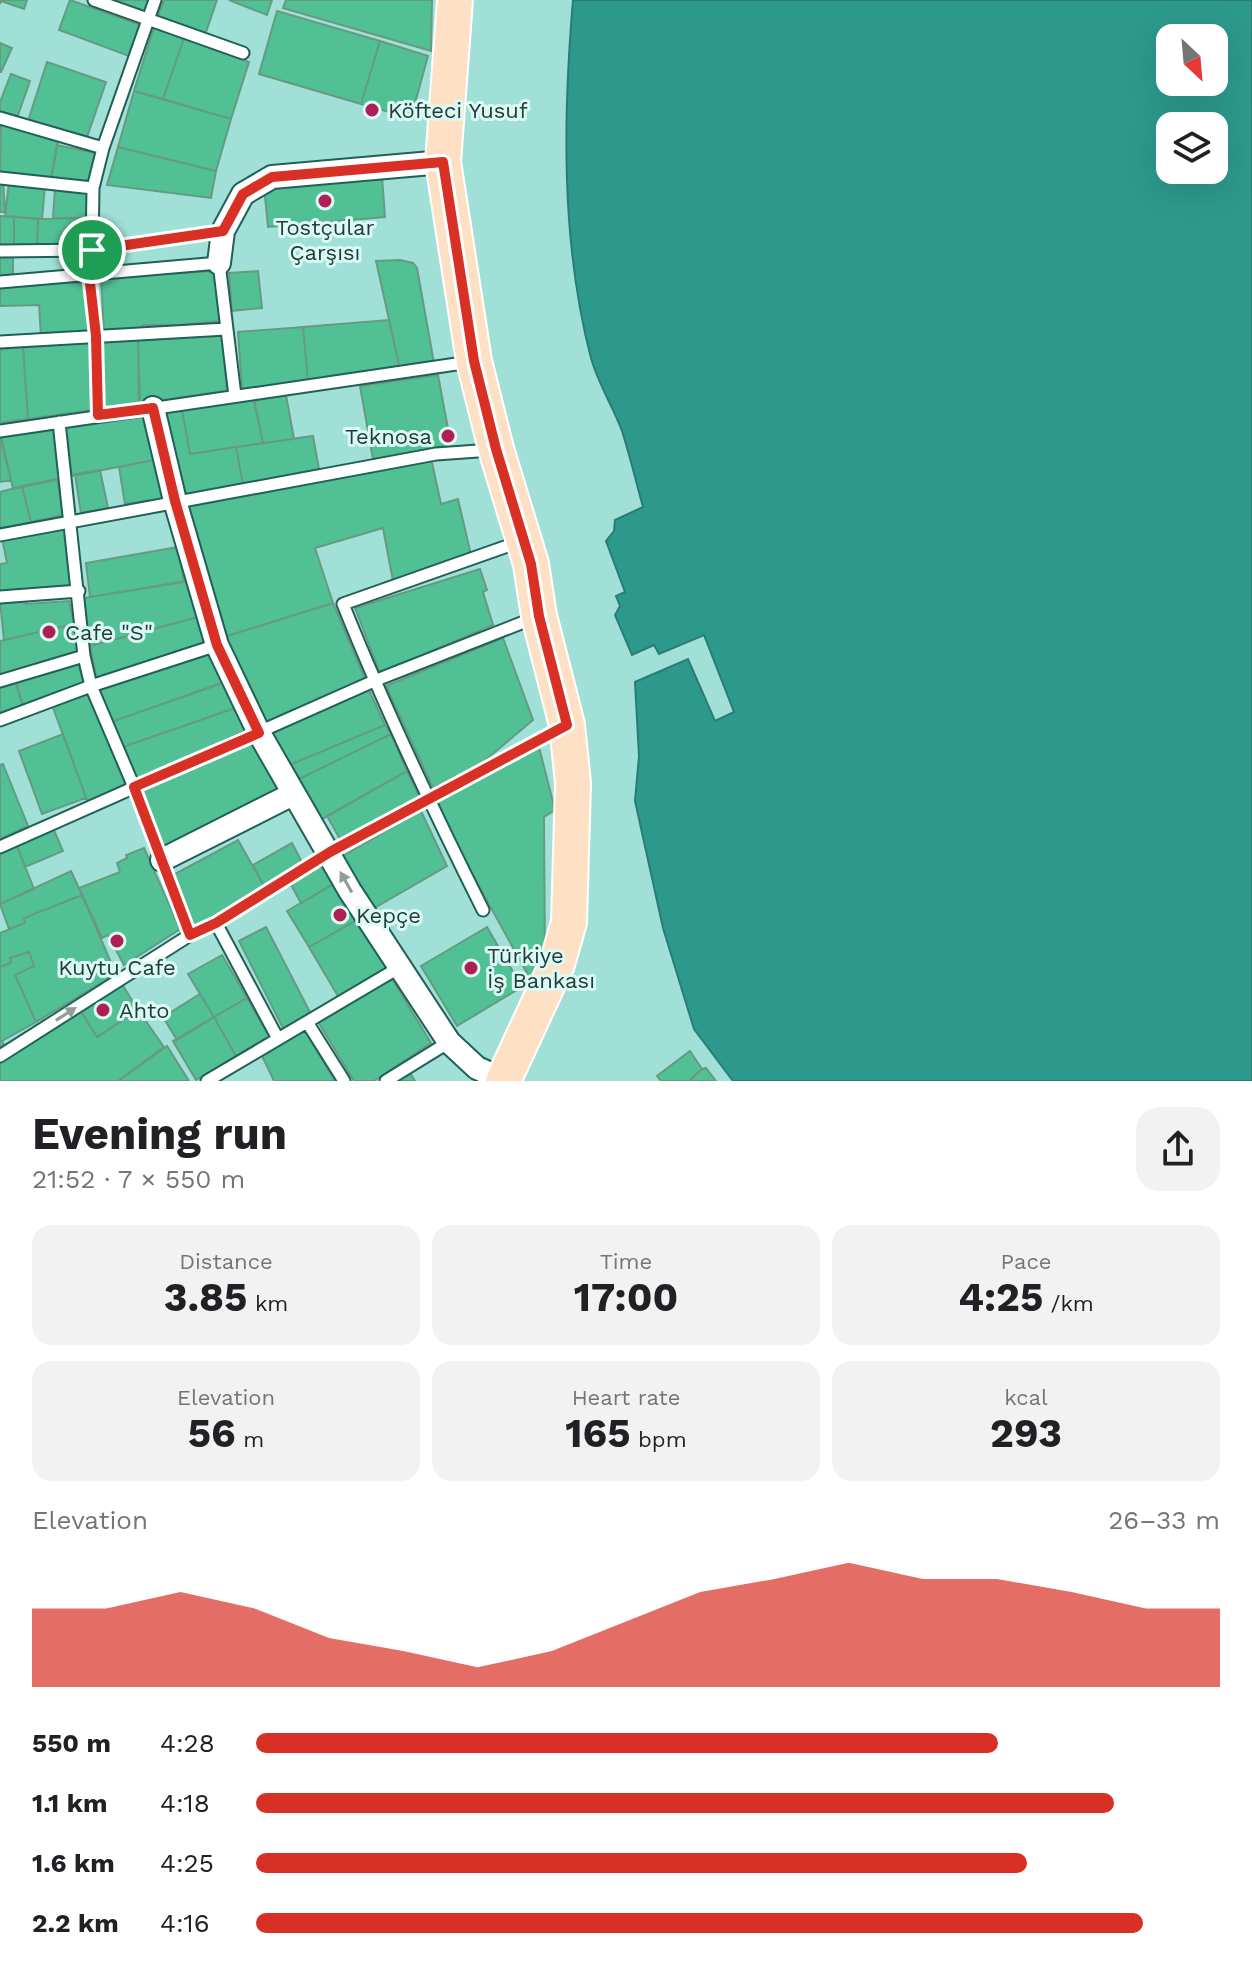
<!DOCTYPE html>
<meta charset="utf-8">
<style>
body{margin:0;font-family:"Work Sans",sans-serif;background:#f2f2f2;color:#202124;height:100vh;display:flex;flex-direction:column;font-size:30px;white-space:nowrap}
*{box-sizing:border-box;margin:0}
p{font-size:26px;color:#757577}
.icon{flex:none;width:44px;height:44px;fill:none;stroke:currentColor;stroke-width:2;stroke-linecap:round;stroke-linejoin:round}
.map{position:relative;height:1081px;overflow:hidden}
.panel{display:flex;flex-direction:column;background:#fff;flex:1}
.panel>*{flex:none}
.needle{width:52px;rotate:154deg}
.buttons{position:absolute;left:1156px;top:24px;display:grid;gap:16px}
.buttons a{display:grid;place-items:center;width:72px;height:72px;border-radius:16px;background:#fff;box-shadow:0 8px 32px #0002;font-size:40px}
.pin{position:absolute;display:grid;place-items:center;width:68px;height:68px;color:#fff;margin:-34px;border:4px solid #fff;border-radius:50%;box-shadow:0 2px 8px #0007}
.round{display:grid;place-items:center;flex:none;width:84px;height:84px;border-radius:24px;background:#f2f2f2}
.overview{display:flex;align-items:center;justify-content:space-between;height:136px;padding:0 32px}
h1{font-size:44px;font-weight:700;line-height:60px}
.metrics{display:grid;grid-template-columns:repeat(3,1fr);gap:12px;height:136px;padding:8px 32px}
.metrics div{display:grid;align-content:center;border-radius:20px;background:#f2f2f2;text-align:center}
.metrics b{font-size:40px;font-weight:700}
.metrics small{font-size:22px;font-weight:400}
.metrics p{font-size:22px}
.chart{height:224px;padding:16px 32px}
.chart p{display:flex;justify-content:space-between}
.chart svg{width:100%;height:144px;margin-top:8px;fill:#d93025;opacity:.7}
ul{padding:0 32px;list-style:none;font-size:26px}
li{display:grid;grid-template-columns:128px 96px 1fr;align-items:center;height:60px}
li i{height:20px;border-radius:10px;background:#d93025}
.map>svg:first-child{display:block}
.water{fill:#2d998d;stroke:#2a7d74;stroke-width:2;fill-rule:evenodd}
.building{fill:#51c094;stroke:#669a82;stroke-width:2}
.lines{fill:none;stroke-linecap:round;stroke-linejoin:round}
.service-casing{stroke:#1f6159;stroke-width:15}
.minor-casing{stroke:#1f6159;stroke-width:26}
.primary-casing{stroke:#fff;stroke-width:38}
.service{stroke:#fff;stroke-width:11}
.minor{stroke:#fff;stroke-width:22}
.primary{stroke:#fee0c5;stroke-width:34}
.oneway{fill:#909e9c}
.route-casing{stroke:#fff;stroke-width:16}
.route{stroke:#d93025;stroke-width:10}
.poi-dot{fill:#af1f56;stroke:#dbfaf5;stroke-width:3}
.labels{text-anchor:middle;dominant-baseline:central;stroke-width:6;stroke-linejoin:round;paint-order:stroke}
.poi-label{font-size:22px;fill:#223d39;stroke:#dbfaf5;text-anchor:start}
</style>
<div class="map">
<svg width="1252" height="1081" viewBox="0 0 1252 1081">
<rect width="100%" height="100%" fill="#a0e0d7"/>
<path class="water" d="M 573,0 L 1252,0 L 1252,1081 L 733,1081 L 694,1029 L 663,928 L 635,801 L 639,756 L 635,682 L 688,659 L 715,721 L 734,712 L 704,635 L 659,654 L 654,645 L 632,655 L 615,615 L 620,606 L 616,596 L 625,592 L 606,541 L 614,531 L 615,520 L 643,507 C 636,482 630,456 622,431 C 613,406 598,384 591,358 C 561,243 563,118 573,0 ZM 1170,38 L 1214,38 L 1214,82 L 1170,82 ZM 1170,126 L 1214,126 L 1214,170 L 1170,170 Z"/>
<path class="building" d="M 0,0 L 27,0 L 24,9 L 1,1 L 0,4 Z
M 70,0 L 141,25 L 129,56 L 59,30 Z
M 107,0 L 150,0 L 144,16 Z
M 164,0 L 217,0 L 205,35 L 157,18 Z
M 229,0 L 272,0 L 267,15 Z
M 286,0 L 432,0 L 431,51 L 283,8 Z
M 277,11 L 380,41 L 361,104 L 259,74 Z
M 154,27 L 184,38 L 163,99 L 134,91 Z
M 184,38 L 249,62 L 231,119 L 163,99 Z
M 380,41 L 428,56 L 411,118 L 361,104 Z
M 0,43 L 12,48 L 1,72 L 0,72 Z
M 47,62 L 106,82 L 86,140 L 28,121 Z
M 11,74 L 30,81 L 17,118 L 0,111 L 0,102 Z
M 134,91 L 231,119 L 216,171 L 118,147 Z
M 1,122 L 58,142 L 51,179 L 0,173 Z
M 57,145 L 99,154 L 92,184 L 51,178 Z
M 118,147 L 216,171 L 211,198 L 107,185 Z
M 382,176 L 385,217 L 268,227 L 264,186 Z
M 0,179 L 3,179 L 5,212 L 0,212 Z
M 9,182 L 45,186 L 42,219 L 5,216 Z
M 55,187 L 90,192 L 88,218 L 53,218 Z
M 0,216 L 14,217 L 14,246 L 0,245 Z
M 14,217 L 38,219 L 37,245 L 14,246 Z
M 88,218 L 87,245 L 37,245 L 38,219 Z
M 0,254 L 13,255 L 13,277 L 0,278 Z
M 400,260 L 413,263 L 417,268 L 434,363 L 400,369 L 376,261 Z
M 215,271 L 220,321 L 178,325 L 143,325 L 143,330 L 104,332 L 101,278 Z
M 258,271 L 262,308 L 232,311 L 229,273 Z
M 86,282 L 90,332 L 41,337 L 39,305 L 0,306 L 0,286 Z
M 389,320 L 400,369 L 308,381 L 303,327 Z
M 303,327 L 308,381 L 242,389 L 238,332 Z
M 222,334 L 227,391 L 139,403 L 138,340 Z
M 138,338 L 140,406 L 102,411 L 101,339 Z
M 90,342 L 93,410 L 28,419 L 23,347 Z
M 23,347 L 28,419 L 0,423 L 0,349 Z
M 438,375 L 451,445 L 373,459 L 360,386 Z
M 286,395 L 294,439 L 263,443 L 254,401 Z
M 254,399 L 263,443 L 190,454 L 182,410 Z
M 182,410 L 190,454 L 236,447 L 243,484 L 178,497 L 157,412 Z
M 150,412 L 159,459 L 72,476 L 65,424 Z
M 54,426 L 61,479 L 13,489 L 1,436 Z
M 0,436 L 11,480 L 0,482 Z
M 313,436 L 319,469 L 243,484 L 236,447 Z
M 431,458 L 441,504 L 458,499 L 471,555 L 393,581 L 383,528 L 315,548 L 333,603 L 224,637 L 185,505 Z
M 159,459 L 169,500 L 150,504 L 149,500 L 125,504 L 119,467 Z
M 100,470 L 108,508 L 81,513 L 75,474 Z
M 57,479 L 63,515 L 31,522 L 22,486 Z
M 22,486 L 31,522 L 0,531 L 0,492 Z
M 66,527 L 74,588 L 0,593 L 0,564 L 7,563 L 2,538 Z
M 178,547 L 184,582 L 90,597 L 86,563 Z
M 480,569 L 487,590 L 483,592 L 493,625 L 380,673 L 355,608 Z
M 187,581 L 198,617 L 90,646 L 84,598 Z
M 25,601 L 26,604 L 69,601 L 74,624 L 4,640 L 0,602 Z
M 333,603 L 366,681 L 265,726 L 224,637 Z
M 198,617 L 207,644 L 97,680 L 90,646 Z
M 74,624 L 78,651 L 0,674 L 0,641 Z
M 503,638 L 533,720 L 483,762 L 433,788 L 386,686 Z
M 213,649 L 229,681 L 111,722 L 98,688 Z
M 78,663 L 84,685 L 23,706 L 16,682 Z
M 15,680 L 23,706 L 0,714 L 0,684 Z
M 227,681 L 238,707 L 123,747 L 111,722 Z
M 369,690 L 385,725 L 287,766 L 270,734 Z
M 90,694 L 125,784 L 88,803 L 52,705 Z
M 238,707 L 249,732 L 136,780 L 123,747 Z
M 385,725 L 391,734 L 297,780 L 287,766 Z
M 63,734 L 86,798 L 42,814 L 19,751 Z
M 391,734 L 407,771 L 317,822 L 297,780 Z
M 256,741 L 282,789 L 165,849 L 140,791 Z
M 539,747 L 555,810 L 544,817 L 545,974 L 532,982 L 459,850 L 437,802 L 457,792 L 456,789 Z
M 3,764 L 28,826 L 0,839 L 0,765 Z
M 407,771 L 420,798 L 341,841 L 327,816 Z
M 421,811 L 447,866 L 371,910 L 341,857 Z
M 53,828 L 63,851 L 25,867 L 17,846 Z
M 238,840 L 264,886 L 195,927 L 173,875 Z
M 292,843 L 303,864 L 264,886 L 253,865 Z
M 17,846 L 34,889 L 0,904 L 0,853 Z
M 144,848 L 180,929 L 124,965 L 108,935 L 102,938 L 79,888 L 120,872 L 117,863 L 127,858 L 126,855 Z
M 324,860 L 337,882 L 301,903 L 289,881 Z
M 71,871 L 82,895 L 24,918 L 25,923 L 9,929 L 0,904 Z
M 335,883 L 357,920 L 309,947 L 287,911 Z
M 82,895 L 116,974 L 36,1022 L 15,975 L 34,966 L 29,952 L 10,958 L 11,963 L 0,967 L 0,933 L 25,923 L 24,918 Z
M 359,919 L 388,970 L 339,998 L 309,947 Z
M 266,927 L 311,1014 L 283,1028 L 239,941 Z
M 487,927 L 522,987 L 457,1026 L 421,966 Z
M 29,952 L 34,966 L 15,975 L 36,1022 L 2,1041 L 5,1047 L 0,1051 L 0,967 L 11,963 L 10,958 Z
M 222,955 L 247,998 L 214,1017 L 188,974 Z
M 391,977 L 431,1043 L 374,1081 L 354,1081 L 317,1020 Z
M 122,984 L 138,1010 L 97,1037 L 80,1010 Z
M 200,994 L 214,1017 L 177,1040 L 163,1017 Z
M 247,998 L 269,1036 L 236,1056 L 214,1017 Z
M 80,1010 L 97,1037 L 138,1010 L 164,1047 L 118,1081 L 0,1081 L 0,1062 Z
M 214,1017 L 236,1056 L 196,1080 L 173,1041 Z
M 303,1028 L 335,1081 L 274,1081 L 261,1054 Z
M 167,1046 L 189,1081 L 118,1081 Z
M 690,1051 L 702,1069 L 689,1081 L 661,1081 L 657,1076 Z
M 706,1068 L 716,1081 L 689,1081 L 702,1069 Z
M 410,1073 L 415,1081 L 397,1081 Z"/>
<g class="lines">
<g class="service-casing">
<path id="service" d="M 94,0 L 243,53
M 0,118 L 103,148
M 0,178 L 93,188
M 0,251 L 92,250 L 223,231
M 0,282 L 219,263 L 235,396
M 0,342 L 226,329
M 98,415 L 96,336 L 89,274 L 92,250 L 93,188 L 103,148 L 155,0
M 59,422 L 84,656 L 91,686 L 134,787 L 190,935
M 0,431 L 470,362
M 0,535 L 436,454 L 492,450
M 0,597 L 79,591
M 0,681 L 84,656
M 0,720 L 91,686 L 217,645
M 0,847 L 374,681 L 534,618
M 483,910 C 433,810 385,709 343,604 L 519,542
M 216,923 L 277,1037
M 307,1022 L 344,1081
M 0,1056 L 190,935 L 216,923 L 330,852 L 562,728
M 207,1081 L 400,967
M 386,1081 L 449,1042"/>
</g>
<g class="minor-casing">
<path id="minor" d="M 219,263 L 223,231 L 243,194 L 272,177 L 443,162
M 153,408 L 175,501 L 217,645 L 259,733 L 350,891 L 449,1042 L 477,1068 L 502,1079
M 162,860 L 293,794"/>
</g>
<g class="primary-casing">
<path id="primary" d="M 455,0 L 443,162 L 474,361 L 496,449 L 531,564 L 539,616 L 567,725 L 573,783 L 569,922 L 557,964 L 503,1081"/>
</g>
<use href="#service" class="service"/>
<use href="#minor" class="minor"/>
<use href="#primary" class="primary"/>
</g>
<defs><path id="oneway-solid" d="M-6-.8H1V-3.2L6.5 0L1 3.2V.8H-6Z" transform="scale(2)"/></defs>
<g class="oneway">
<use href="#oneway-solid" transform="translate(346 882) rotate(-119)"/>
<use href="#oneway-solid" transform="translate(66 1014) rotate(-32)"/>
</g>
<g class="lines">
<g class="route-casing">
<path id="route" d="M 443,162 L 474,361 L 496,449 L 531,564 L 539,616 L 567,725 L 330,852 L 216,923 L 190,935 L 134,787 L 259,733 L 217,645 L 175,501 L 153,408 L 98,415 L 96,336 L 89,274 L 92,250 L 223,231 L 243,194 L 272,177 Z"/>
</g>
<use href="#route" class="route"/>
</g>
<g class="poi-dot">
<circle cx="372" cy="110" r="8"/>
<circle cx="325" cy="201" r="8"/>
<circle cx="448" cy="436" r="8"/>
<circle cx="49" cy="632" r="8"/>
<circle cx="340" cy="915" r="8"/>
<circle cx="117" cy="941" r="8"/>
<circle cx="471" cy="968" r="8"/>
<circle cx="103" cy="1010" r="8"/>
</g>
<g class="labels">
<g class="poi-label">
<text x="388" y="110">Köfteci Yusuf</text>
<text x="325" y="227" text-anchor="middle">Tostçular<tspan x="325" dy="25">Çarşısı</tspan></text>
<text x="432" y="436" text-anchor="end">Teknosa</text>
<text x="65" y="632">Cafe "S"</text>
<text x="356" y="915">Kepçe</text>
<text x="487" y="955">Türkiye<tspan x="487" dy="25">İş Bankası</tspan></text>
<text x="117" y="967" text-anchor="middle">Kuytu Cafe</text>
<text x="119" y="1010">Ahto</text>
</g>
</g>
</svg>
<div class="buttons">
<a><svg class="needle" viewBox="-14 -14 28 28"><path d="M0-13l5 13h-10z" fill="#e53935"/><path d="M0 13l5-13h-10z" fill="#757577"/></svg></a>
<a><svg class="icon" aria-label="layers" viewBox="0 0 24 24"><path d="M12 4l9 5-9 5-9-5zM3 14l9 5 9-5"/></svg></a>
</div>
<div class="pin" style="left:92px;top:250px;background:#1e9e55"><svg class="icon" aria-label="arrive" viewBox="0 0 24 24"><path d="M6 21V4h12l-3 4 3 4H6"/></svg></div>
</div>
<section class="panel">
<div class="overview"><div><h1>Evening run</h1><p>21:52 · 7 × 550 m</p></div><a class="round"><svg class="icon" aria-label="share" viewBox="0 0 24 24"><path d="M12 15V3M7 8l5-5 5 5M5 13v7h14v-7"/></svg></a></div>
<div class="metrics">
<div><p>Distance</p><b>3.85<small> km</small></b></div>
<div><p>Time</p><b>17:00</b></div>
<div><p>Pace</p><b>4:25<small> /km</small></b></div>
</div>
<div class="metrics">
<div><p>Elevation</p><b>56<small> m</small></b></div>
<div><p>Heart rate</p><b>165<small> bpm</small></b></div>
<div><p>kcal</p><b>293</b></div>
</div>
<div class="chart"><p><span>Elevation</span>26–33 m</p>
<svg viewBox="0 0 160 44" preserveAspectRatio="none"><path d="M0 44V20L10 20L20 15L30 20L40 29L50 33L60 38L70 33L80 24L90 15L100 11L110 6L120 11L130 11L140 15L150 20L160 20V44z"/></svg>
</div>
<ul>
<li><b>550 m</b>4:28<i style="width:77%"></i></li>
<li><b>1.1 km</b>4:18<i style="width:89%"></i></li>
<li><b>1.6 km</b>4:25<i style="width:80%"></i></li>
<li><b>2.2 km</b>4:16<i style="width:92%"></i></li>
</ul>
</section>
